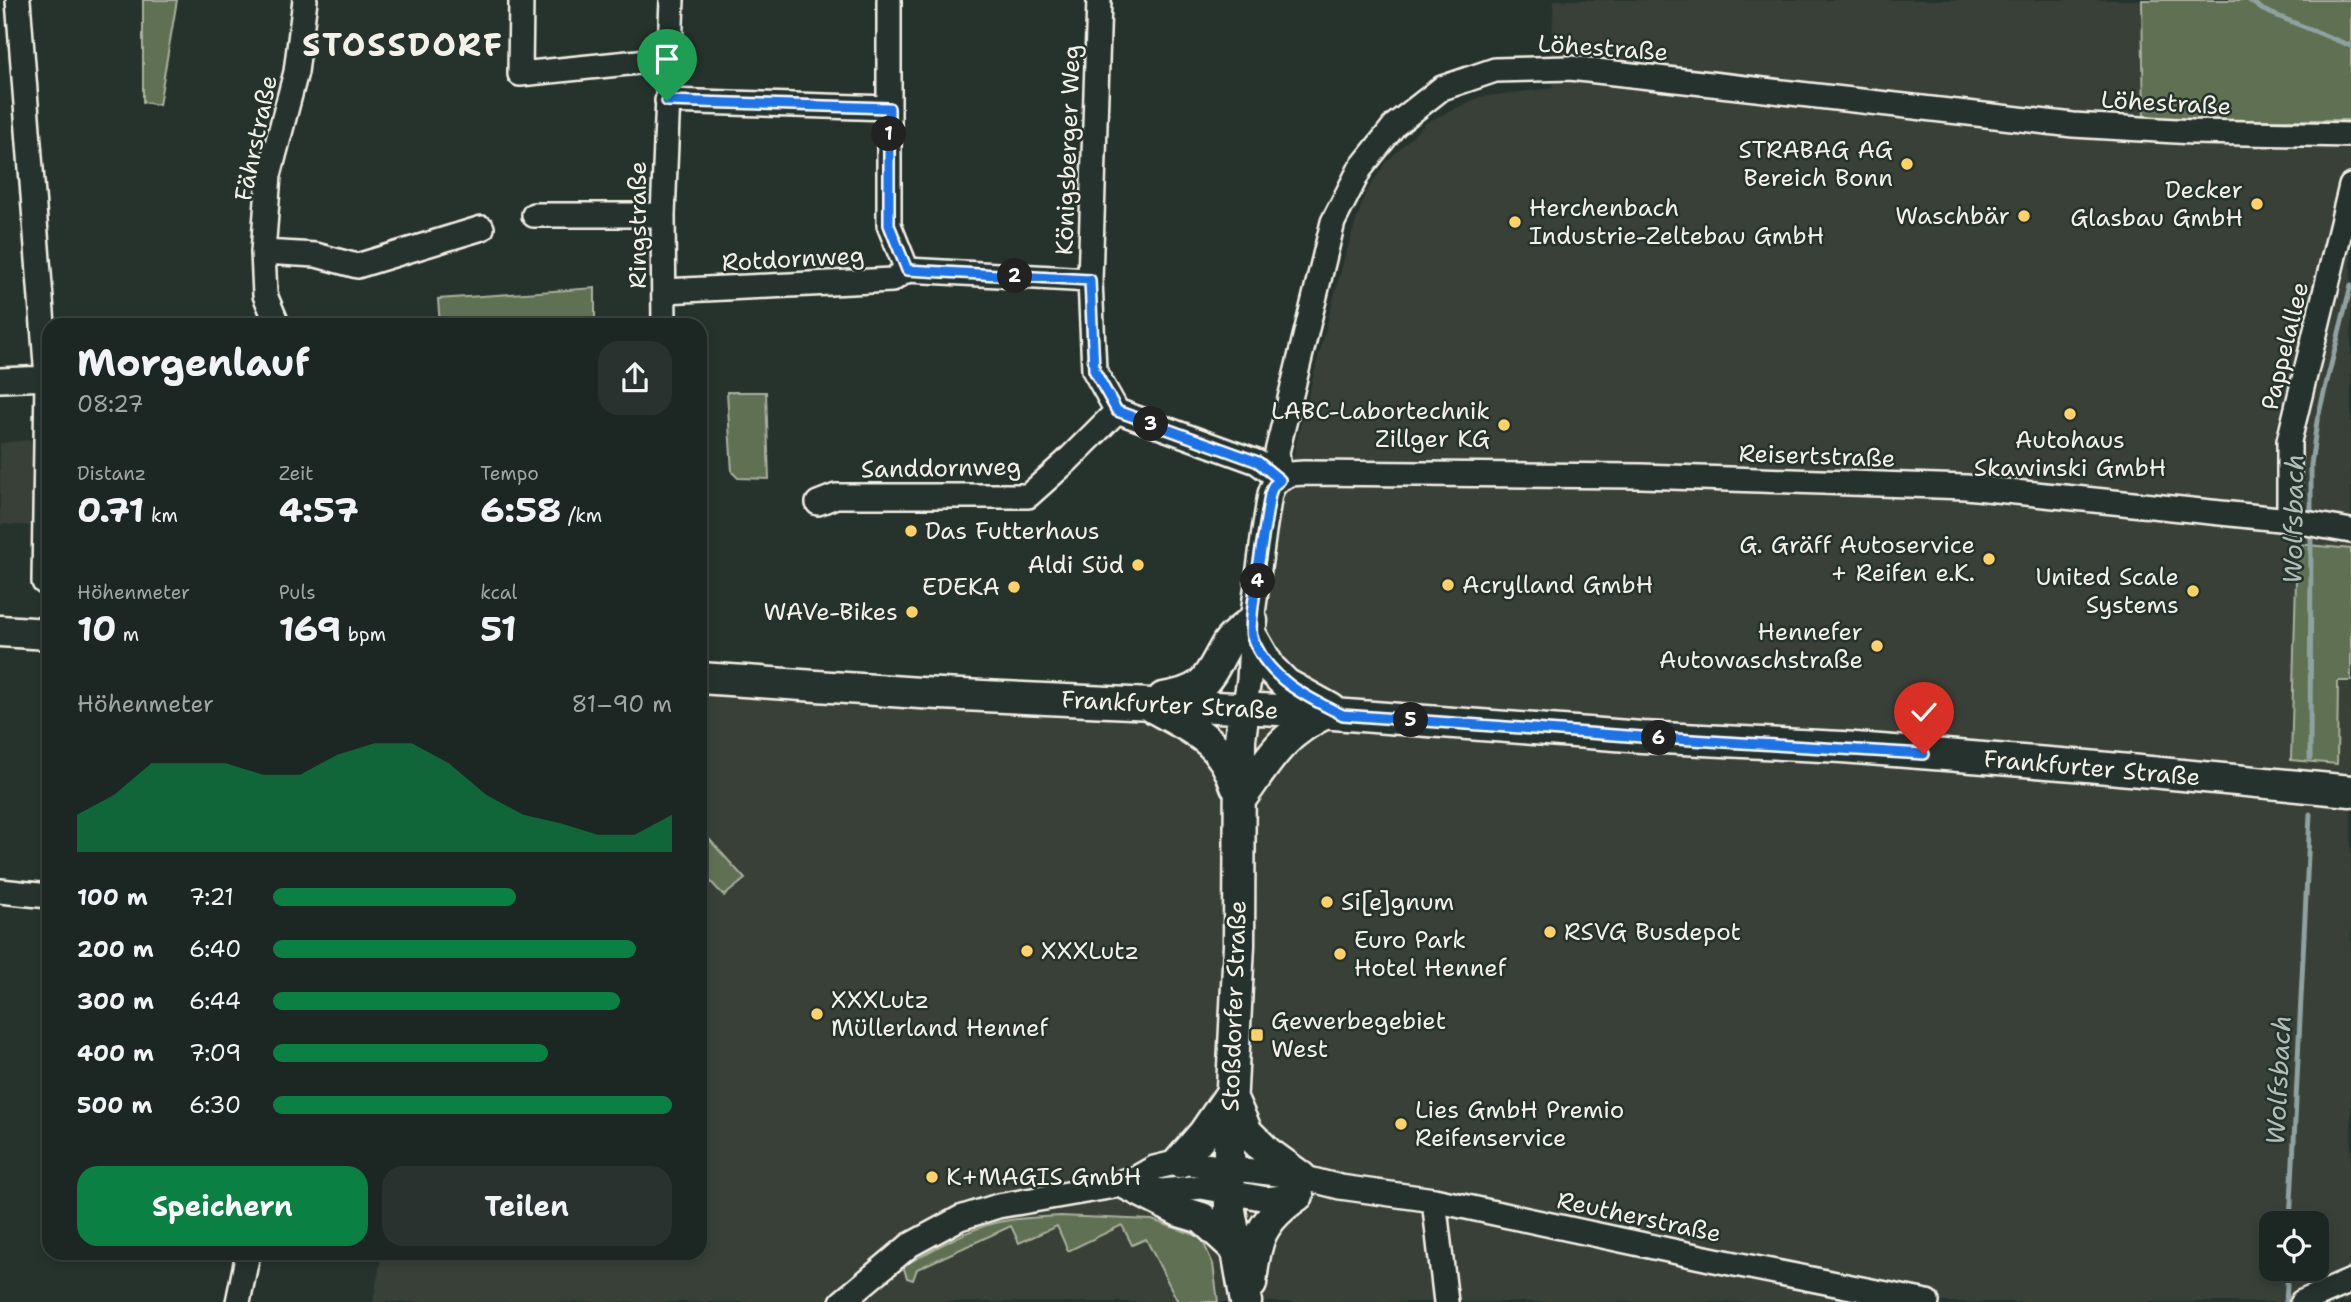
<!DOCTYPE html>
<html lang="de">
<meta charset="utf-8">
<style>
body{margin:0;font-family:"Shantell Sans",sans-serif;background:#29322f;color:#f1f3f6;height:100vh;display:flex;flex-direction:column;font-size:26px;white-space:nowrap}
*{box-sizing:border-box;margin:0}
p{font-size:23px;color:#a0a5a5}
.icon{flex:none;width:38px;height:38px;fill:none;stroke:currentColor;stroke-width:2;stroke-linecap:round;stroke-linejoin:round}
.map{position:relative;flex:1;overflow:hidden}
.drawer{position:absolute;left:42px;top:318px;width:665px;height:942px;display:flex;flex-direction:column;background:#1c2622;border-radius:21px;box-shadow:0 4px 10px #0003,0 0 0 2px #3a4340}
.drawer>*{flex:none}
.tools{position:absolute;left:2259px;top:1211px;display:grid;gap:14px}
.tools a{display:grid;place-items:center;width:70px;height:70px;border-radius:14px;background:#1c2622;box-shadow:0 4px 10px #0003,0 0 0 2px #3a4340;font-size:35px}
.pin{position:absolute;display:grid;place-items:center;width:60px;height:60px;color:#fff;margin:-72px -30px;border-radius:50% 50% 50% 0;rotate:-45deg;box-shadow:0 0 7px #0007}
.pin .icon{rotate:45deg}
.km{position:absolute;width:35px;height:35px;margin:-18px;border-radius:50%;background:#222;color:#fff;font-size:19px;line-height:35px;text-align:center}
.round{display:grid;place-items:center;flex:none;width:74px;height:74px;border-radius:21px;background:#29322f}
.summary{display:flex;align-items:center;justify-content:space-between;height:119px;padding:0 35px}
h1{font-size:38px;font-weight:700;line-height:52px}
.metrics{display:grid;grid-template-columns:repeat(3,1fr);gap:10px;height:119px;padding:7px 35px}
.metrics div{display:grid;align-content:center}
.metrics b{font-size:35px;font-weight:700}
.metrics small{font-size:19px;font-weight:400}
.metrics p{font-size:19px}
.chart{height:196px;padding:14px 35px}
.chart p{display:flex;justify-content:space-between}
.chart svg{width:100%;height:126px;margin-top:7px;fill:#0b8043;opacity:.7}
.primary-button{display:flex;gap:14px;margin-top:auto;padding:14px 35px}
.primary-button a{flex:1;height:80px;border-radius:21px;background:#0b8043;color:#fff;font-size:28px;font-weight:700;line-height:80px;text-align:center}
.primary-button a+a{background:#29322f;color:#f1f3f6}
ul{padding:0 35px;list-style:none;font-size:23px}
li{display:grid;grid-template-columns:112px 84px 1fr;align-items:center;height:52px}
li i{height:18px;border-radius:9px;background:#0b8043}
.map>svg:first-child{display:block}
.built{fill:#394037;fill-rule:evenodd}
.green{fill:#607052;stroke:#aab09d;stroke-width:2}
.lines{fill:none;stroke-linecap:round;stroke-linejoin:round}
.stream{stroke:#8fa2a2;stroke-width:5}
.minor-casing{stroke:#f4f1e8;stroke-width:28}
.major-casing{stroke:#f4f1e8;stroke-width:35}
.minor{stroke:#26332d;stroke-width:23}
.major{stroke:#26332d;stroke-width:30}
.route-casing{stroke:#fff;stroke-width:14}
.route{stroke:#1a73e8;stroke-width:9}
.poi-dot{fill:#ffd166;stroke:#26332d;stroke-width:2.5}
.labels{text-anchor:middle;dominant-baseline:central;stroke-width:5;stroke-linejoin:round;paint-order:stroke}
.street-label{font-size:24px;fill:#f4f1e8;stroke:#26332d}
.poi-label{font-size:24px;fill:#f4f1e8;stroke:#26332d;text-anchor:start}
.water-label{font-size:26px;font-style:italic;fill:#b1bdb9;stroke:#26332d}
.district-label{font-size:32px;font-weight:bold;letter-spacing:2px;fill:#f4f1e8;stroke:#26332d}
</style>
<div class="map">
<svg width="2351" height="1302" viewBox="0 0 2351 1302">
<rect width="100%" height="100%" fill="#26332d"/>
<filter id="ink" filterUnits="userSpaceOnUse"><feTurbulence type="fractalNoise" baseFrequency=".0143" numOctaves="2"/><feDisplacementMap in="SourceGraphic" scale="14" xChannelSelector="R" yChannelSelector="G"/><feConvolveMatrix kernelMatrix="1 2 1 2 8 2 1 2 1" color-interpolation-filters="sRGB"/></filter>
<g filter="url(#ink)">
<path class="built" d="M 1554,0 L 2142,0 L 2144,120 L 2351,123 L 2351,1302 L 373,1302 L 382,1253 L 700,1253 L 700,691 L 1234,727 L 1298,435 L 1344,259 L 1365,194 L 1386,162 L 1427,122 L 1480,97 L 1553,88 L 1551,54 ZM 2272,1223 L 2317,1223 L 2317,1269 L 2272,1269 Z
M 39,439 L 38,526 L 0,524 L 0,443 Z"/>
<path class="green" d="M 143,0 L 177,0 L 159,105 L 143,102 Z
M 2142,0 L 2351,0 L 2351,120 L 2144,120 Z
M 595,288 L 595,325 L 440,325 L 438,299 Z
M 727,392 L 766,392 L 769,479 L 738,478 L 732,472 Z
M 2297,544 L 2351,549 L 2351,681 L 2338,681 L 2337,764 L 2291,760 Z
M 700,829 L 745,879 L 724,896 L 700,870 Z
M 1060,1216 L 1152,1220 L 1201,1237 L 1213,1264 L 1218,1302 L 1178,1302 L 1146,1239 L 1132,1245 L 1122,1225 L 1068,1251 L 1057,1226 L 1019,1243 L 1011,1226 L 917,1269 L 913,1280 L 907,1278 L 903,1266 C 937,1248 971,1225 1010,1220 C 1027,1217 1044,1217 1060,1216 Z"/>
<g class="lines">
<path class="stream" d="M 2249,0 L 2263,10 L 2351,46
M 2311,516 L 2311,465 L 2317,421 L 2351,285
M 2310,758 L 2311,530
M 2290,1223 L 2310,814
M 2286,1302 L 2288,1269"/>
<g class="minor-casing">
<path id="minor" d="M 18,0 L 47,377 L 44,582
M 521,0 L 520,74 L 668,59
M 889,0 L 889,225 L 907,270
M 1099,0 L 1090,280 L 1094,370 L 1117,411 L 1257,462 L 1280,479 L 1290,474 L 1304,473 L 1641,476 L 1966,487 L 2289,520 L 2351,531
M 667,101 L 889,108
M 534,215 L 663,215
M 263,252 L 316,255 L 357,266 L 482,228
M 664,291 L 892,280 L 907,270 L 1090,280
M 278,326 L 265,295 L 263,252 L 269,175 L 296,72 L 305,0
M 664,326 L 663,215 L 672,0
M 0,380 L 49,378
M 818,503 L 836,496 L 1028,496 L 1066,462 L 1117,411
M 2289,520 L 2289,441 L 2351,186
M 1244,709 L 1249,680 L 1252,621 L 1264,531 L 1270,494 L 1273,486 L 1280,479 L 1277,452 L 1333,222 L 1360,169 L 1395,125 L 1442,88 L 1495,70 L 1570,68 L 2073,125 L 2193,132 L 2351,135
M 0,891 L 49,896
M 1126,1184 L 1154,1168 L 1179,1162 L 1301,1177 L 1340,1187 L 1434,1200 L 1710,1259 L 1927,1302
M 1434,1200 L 1446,1302
M 238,1302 L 248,1253
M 842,1302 L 910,1245 L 960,1218 L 998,1206 L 1126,1184 L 1162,1191 L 1201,1187 L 1267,1199 L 1298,1195
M 2302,1302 L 2351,1281"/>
</g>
<g class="major-casing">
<path id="major" d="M 0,631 L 49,634
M 1251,635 L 1270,668 L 1286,684 L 1331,709
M 700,678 L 920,693 L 1280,710 L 1642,737 L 1842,747 L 2087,766 L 2351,791
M 1163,698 C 1208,691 1207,678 1227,644 C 1233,635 1244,628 1252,621
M 1151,706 C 1191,729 1221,738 1236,786
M 1244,709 L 1240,739 L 1239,945 L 1229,1149 L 1230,1210 L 1246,1302
M 1240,800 C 1268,761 1280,735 1326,713
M 1233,1101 L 1247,1132 L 1268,1153 L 1301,1177
M 1179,1162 L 1204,1133 L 1230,1095
M 1126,1184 L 1179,1211 L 1202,1218 L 1236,1249
M 1251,1284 C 1255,1240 1260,1221 1298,1195"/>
</g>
<use href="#minor" class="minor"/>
<use href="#major" class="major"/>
</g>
</g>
<g class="lines" filter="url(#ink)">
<g class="route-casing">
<path id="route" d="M 667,101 L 889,108 L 889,225 L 907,270 L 1090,280 L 1094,370 L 1117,411 L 1258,462 L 1280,480 L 1273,486 L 1270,494 C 1267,517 1247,622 1252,637 C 1268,679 1306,697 1343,715 L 1642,737 L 1924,754"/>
</g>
<use href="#route" class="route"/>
</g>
<g class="poi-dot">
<circle cx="1907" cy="164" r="7"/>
<circle cx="2257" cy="204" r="7"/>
<circle cx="2024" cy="216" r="7"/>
<circle cx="1515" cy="222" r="7"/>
<circle cx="2070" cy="414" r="7"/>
<circle cx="1504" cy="425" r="7"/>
<circle cx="911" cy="531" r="7"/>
<circle cx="1989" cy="559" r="7"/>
<circle cx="1138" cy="565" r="7"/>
<circle cx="1448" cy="585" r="7"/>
<circle cx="1014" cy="587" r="7"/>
<circle cx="2193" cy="591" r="7"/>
<circle cx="912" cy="612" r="7"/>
<circle cx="1877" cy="646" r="7"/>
<circle cx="1327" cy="902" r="7"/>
<circle cx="1550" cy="932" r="7"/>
<circle cx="1027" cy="951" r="7"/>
<circle cx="1340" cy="954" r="7"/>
<circle cx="817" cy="1014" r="7"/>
<rect x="1250" y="1028" width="14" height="14" rx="3.5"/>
<circle cx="1401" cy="1124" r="7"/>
<circle cx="932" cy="1177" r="7"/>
</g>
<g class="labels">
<g class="street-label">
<text transform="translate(1603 48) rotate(4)">Löhestraße</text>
<text transform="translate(2166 103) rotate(3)">Löhestraße</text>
<text transform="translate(256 138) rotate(-78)">Fährstraße</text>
<text transform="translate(1068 150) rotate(-88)">Königsberger Weg</text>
<text transform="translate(638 225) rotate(-90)">Ringstraße</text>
<text transform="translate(793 259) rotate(-3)">Rotdornweg</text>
<text transform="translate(2285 346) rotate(-76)">Pappelallee</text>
<text transform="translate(1817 456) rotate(2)">Reisertstraße</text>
<text transform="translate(941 468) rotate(-1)">Sanddornweg</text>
<text transform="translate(1170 705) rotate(3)">Frankfurter Straße</text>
<text transform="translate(2092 768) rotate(5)">Frankfurter Straße</text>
<text transform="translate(1234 1006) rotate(-88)">Stoßdorfer Straße</text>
<text transform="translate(1639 1217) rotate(12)">Reutherstraße</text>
</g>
<g class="poi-label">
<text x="1893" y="150" text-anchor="end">STRABAG AG<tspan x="1893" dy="28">Bereich Bonn</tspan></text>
<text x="2243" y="190" text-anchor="end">Decker<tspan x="2243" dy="28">Glasbau GmbH</tspan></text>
<text x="1529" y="208">Herchenbach<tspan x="1529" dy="28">Industrie-Zeltebau GmbH</tspan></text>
<text x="2010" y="216" text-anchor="end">Waschbär</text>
<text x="1490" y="411" text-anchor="end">LABC-Labortechnik<tspan x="1490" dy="28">Zillger KG</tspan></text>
<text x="2070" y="440" text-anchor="middle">Autohaus<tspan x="2070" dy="28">Skawinski GmbH</tspan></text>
<text x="925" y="531">Das Futterhaus</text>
<text x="1975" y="545" text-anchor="end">G. Gräff Autoservice<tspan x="1975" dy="28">+ Reifen e.K.</tspan></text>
<text x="1124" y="565" text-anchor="end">Aldi Süd</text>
<text x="2179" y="577" text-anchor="end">United Scale<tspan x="2179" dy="28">Systems</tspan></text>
<text x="1462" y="585">Acrylland GmbH</text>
<text x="1000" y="587" text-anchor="end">EDEKA</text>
<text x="898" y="612" text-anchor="end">WAVe-Bikes</text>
<text x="1863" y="632" text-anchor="end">Hennefer<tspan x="1863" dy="28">Autowaschstraße</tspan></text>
<text x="1341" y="902">Si[e]gnum</text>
<text x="1564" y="932">RSVG Busdepot</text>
<text x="1354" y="940">Euro Park<tspan x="1354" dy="28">Hotel Hennef</tspan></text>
<text x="1041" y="951">XXXLutz</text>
<text x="831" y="1000">XXXLutz<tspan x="831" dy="28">Müllerland Hennef</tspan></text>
<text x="1271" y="1021">Gewerbegebiet<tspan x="1271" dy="28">West</tspan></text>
<text x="1415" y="1110">Lies GmbH Premio<tspan x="1415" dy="28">Reifenservice</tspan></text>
<text x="946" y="1177">K+MAGIS GmbH</text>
</g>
<g class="water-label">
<text transform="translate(2293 519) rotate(-89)">Wolfsbach</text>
<text transform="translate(2278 1080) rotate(-87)">Wolfsbach</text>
</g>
<g class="district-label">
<text x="403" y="44">STOSSDORF</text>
</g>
</g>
</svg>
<div class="tools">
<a><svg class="icon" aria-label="locate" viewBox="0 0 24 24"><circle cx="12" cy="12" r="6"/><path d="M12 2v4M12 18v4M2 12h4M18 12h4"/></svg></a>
</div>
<div class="pin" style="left:667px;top:101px;background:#1e9e55"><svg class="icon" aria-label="arrive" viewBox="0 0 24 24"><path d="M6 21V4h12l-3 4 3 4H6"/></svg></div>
<div class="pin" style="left:1924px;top:754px;background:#d93025"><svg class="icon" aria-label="check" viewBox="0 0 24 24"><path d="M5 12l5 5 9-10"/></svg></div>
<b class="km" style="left:889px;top:134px">1</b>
<b class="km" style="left:1015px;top:276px">2</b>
<b class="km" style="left:1151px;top:424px">3</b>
<b class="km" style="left:1258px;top:581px">4</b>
<b class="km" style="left:1411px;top:720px">5</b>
<b class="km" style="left:1659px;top:738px">6</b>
<section class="drawer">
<div class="summary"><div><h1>Morgenlauf</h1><p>08:27</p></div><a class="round"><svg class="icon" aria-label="share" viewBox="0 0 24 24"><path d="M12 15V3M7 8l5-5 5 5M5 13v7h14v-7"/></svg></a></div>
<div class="metrics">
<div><p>Distanz</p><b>0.71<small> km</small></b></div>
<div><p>Zeit</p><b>4:57</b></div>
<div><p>Tempo</p><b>6:58<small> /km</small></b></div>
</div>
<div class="metrics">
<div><p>Höhenmeter</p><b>10<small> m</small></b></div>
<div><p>Puls</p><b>169<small> bpm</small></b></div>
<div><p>kcal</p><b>51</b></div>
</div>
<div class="chart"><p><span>Höhenmeter</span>81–90 m</p>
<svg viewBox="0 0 160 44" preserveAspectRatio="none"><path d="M0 44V31L10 24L20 13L30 13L40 13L50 17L60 17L70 10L80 6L90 6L100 13L110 24L120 31L130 34L140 38L150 38L160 31V44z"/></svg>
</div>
<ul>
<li><b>100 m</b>7:21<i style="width:61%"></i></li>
<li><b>200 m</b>6:40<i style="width:91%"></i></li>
<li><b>300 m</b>6:44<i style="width:87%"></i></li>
<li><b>400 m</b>7:09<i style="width:69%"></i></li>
<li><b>500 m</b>6:30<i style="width:100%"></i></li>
</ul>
<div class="primary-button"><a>Speichern</a><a>Teilen</a></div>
</section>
</div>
